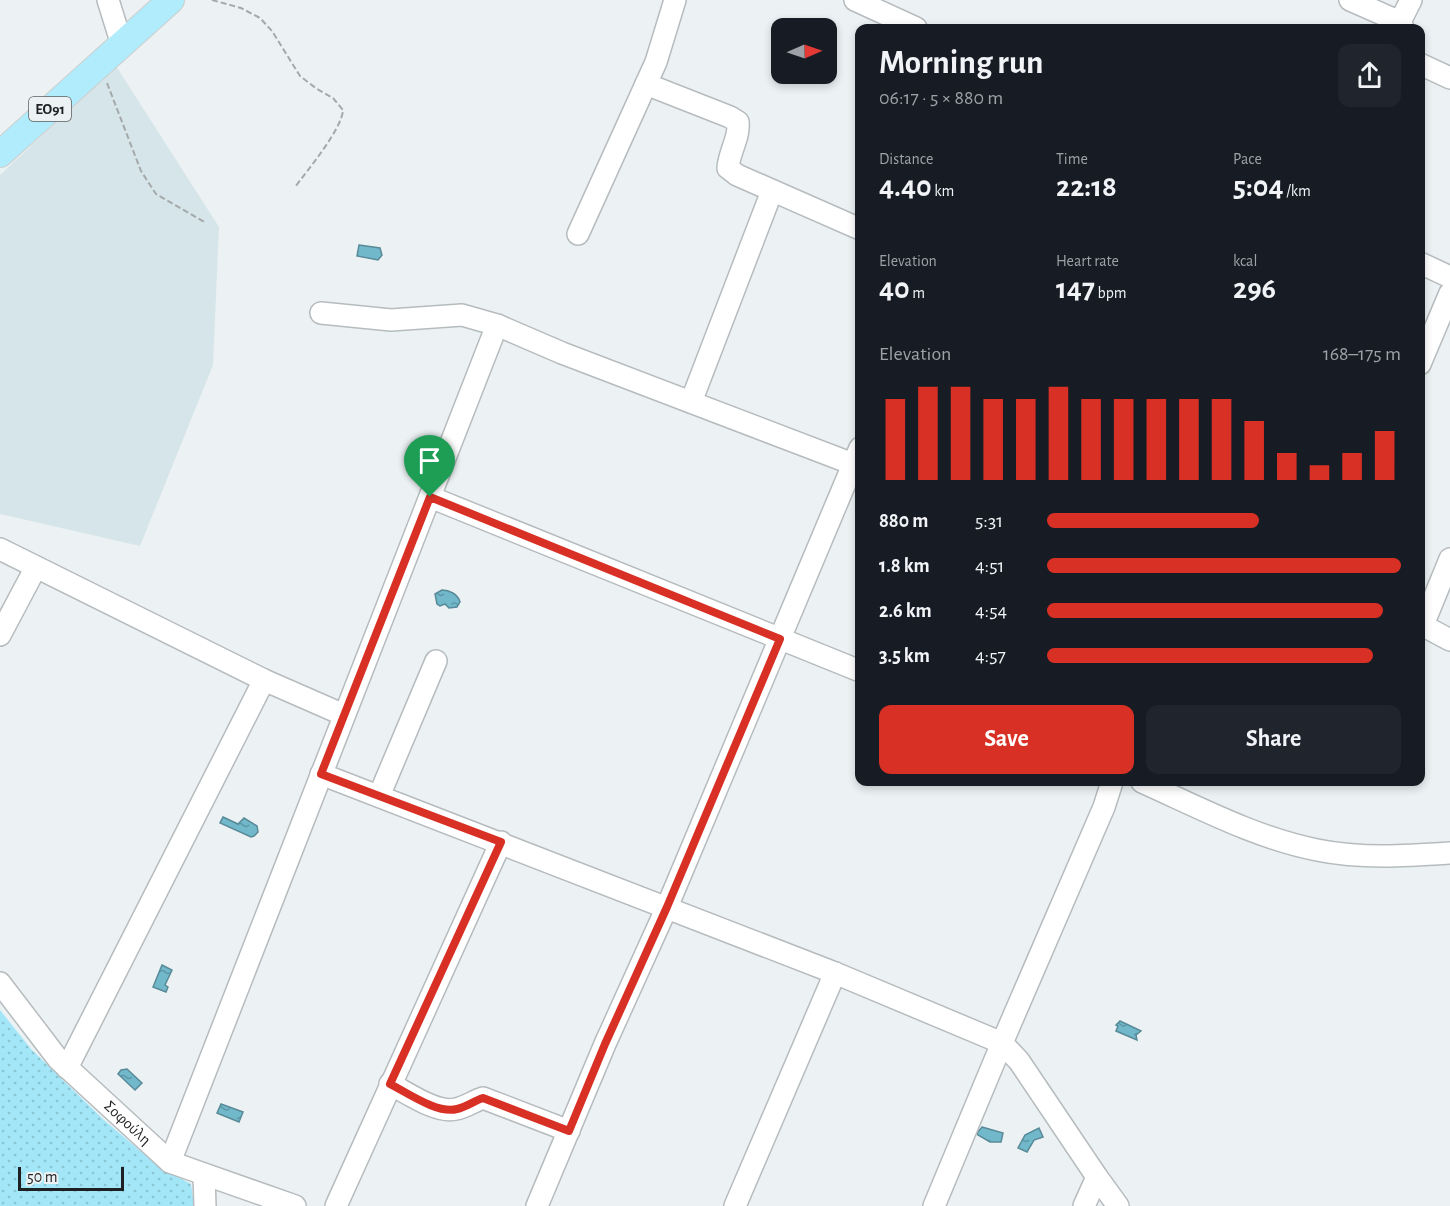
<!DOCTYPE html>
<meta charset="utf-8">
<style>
body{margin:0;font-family:"Alegreya Sans",sans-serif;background:#20242c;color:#f1f3f6;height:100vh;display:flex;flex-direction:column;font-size:22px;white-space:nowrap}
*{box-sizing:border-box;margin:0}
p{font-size:20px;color:#9ea1a6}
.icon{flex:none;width:33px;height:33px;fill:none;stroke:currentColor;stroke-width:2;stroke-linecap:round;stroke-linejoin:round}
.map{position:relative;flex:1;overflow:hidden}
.sheet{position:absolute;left:855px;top:24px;width:570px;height:762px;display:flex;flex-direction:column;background:#171b24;border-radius:12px;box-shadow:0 3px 9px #0003}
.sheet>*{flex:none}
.needle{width:39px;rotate:88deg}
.fabs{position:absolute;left:771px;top:18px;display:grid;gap:12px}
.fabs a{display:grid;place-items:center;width:66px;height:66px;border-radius:12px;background:#171b24;box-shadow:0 3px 9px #0003;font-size:30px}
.scale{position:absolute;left:18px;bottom:15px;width:106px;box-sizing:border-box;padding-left:6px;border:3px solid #1e2021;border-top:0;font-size:16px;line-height:21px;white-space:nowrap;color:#1e2021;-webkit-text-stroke:4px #ecf2f4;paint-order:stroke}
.pin{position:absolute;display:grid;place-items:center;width:51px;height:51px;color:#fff;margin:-62px -26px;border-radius:50% 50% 50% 0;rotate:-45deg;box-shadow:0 0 6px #0007}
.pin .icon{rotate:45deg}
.round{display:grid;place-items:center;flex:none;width:63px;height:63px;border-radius:12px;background:#20242c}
.head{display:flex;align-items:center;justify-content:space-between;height:102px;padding:0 24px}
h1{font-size:33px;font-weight:600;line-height:45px}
.stats{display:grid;grid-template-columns:repeat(3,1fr);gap:9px;height:102px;padding:6px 24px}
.stats div{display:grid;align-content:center}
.stats b{font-size:30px;font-weight:600}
.stats small{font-size:16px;font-weight:400}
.stats p{font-size:16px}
.chart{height:168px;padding:12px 24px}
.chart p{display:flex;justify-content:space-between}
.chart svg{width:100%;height:108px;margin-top:6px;stroke:#d93025;stroke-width:6}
.cta{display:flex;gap:12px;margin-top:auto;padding:12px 24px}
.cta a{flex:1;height:69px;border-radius:12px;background:#d93025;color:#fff;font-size:24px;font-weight:600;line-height:69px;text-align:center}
.cta a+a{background:#20242c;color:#f1f3f6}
ul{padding:0 24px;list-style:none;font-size:20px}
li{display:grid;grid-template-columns:96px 72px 1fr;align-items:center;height:45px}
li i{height:15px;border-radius:8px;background:#d93025}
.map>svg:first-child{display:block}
.built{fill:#d6e5e9}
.grass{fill:url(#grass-dots)}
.water{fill:url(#water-ripples);stroke:#588a98;stroke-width:1.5}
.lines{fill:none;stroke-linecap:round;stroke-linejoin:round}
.minor-casing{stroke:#b6bcbe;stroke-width:24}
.major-casing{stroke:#cecece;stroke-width:28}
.path{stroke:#a4a9aa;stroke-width:2;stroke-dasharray:6 3;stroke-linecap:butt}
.minor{stroke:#fff;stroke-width:21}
.major{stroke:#b0ecfb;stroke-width:26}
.route-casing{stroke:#fff;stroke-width:12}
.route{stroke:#d93025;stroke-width:8}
.labels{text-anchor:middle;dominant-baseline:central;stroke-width:6;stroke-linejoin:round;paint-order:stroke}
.shield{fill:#ecf2f4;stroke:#5c5f60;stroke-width:1.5}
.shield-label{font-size:15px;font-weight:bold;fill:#1e2021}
.street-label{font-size:16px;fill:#1e2021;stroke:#ecf2f4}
</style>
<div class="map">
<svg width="1450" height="1206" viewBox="0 0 1450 1206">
<defs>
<pattern id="grass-dots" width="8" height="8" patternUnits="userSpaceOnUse" patternTransform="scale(1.5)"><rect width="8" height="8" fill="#a2e6f8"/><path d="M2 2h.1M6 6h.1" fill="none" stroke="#8bc5d4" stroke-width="1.8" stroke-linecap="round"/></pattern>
<pattern id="water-ripples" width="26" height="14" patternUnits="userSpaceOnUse" patternTransform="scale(1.5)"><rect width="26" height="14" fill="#71b8cb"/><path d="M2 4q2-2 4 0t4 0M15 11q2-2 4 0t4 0" fill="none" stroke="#5c95a4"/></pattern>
</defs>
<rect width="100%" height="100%" fill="#ecf2f4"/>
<path class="built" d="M 116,66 L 219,227 L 213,365 L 140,546 L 0,514 L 0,175 Z"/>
<path class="grass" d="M 0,1010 L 31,1049 L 104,1120 L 159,1167 L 191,1184 L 194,1206 L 0,1206 Z"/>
<path class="water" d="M 359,245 L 380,248 L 382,255 L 378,260 L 357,256 Z
M 442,590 C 449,590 458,594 460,602 L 457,607 L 449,608 L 445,604 L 440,606 L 437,604 L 435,594 Z
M 223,817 L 238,824 L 244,818 L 257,826 L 258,832 L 254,836 L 251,837 L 220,823 Z
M 162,965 L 172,970 L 165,985 L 168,987 L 166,992 L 153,987 Z
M 1120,1021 L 1141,1031 L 1136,1035 L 1137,1040 L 1116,1031 L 1118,1026 L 1116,1025 Z
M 127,1069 L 142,1083 L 135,1090 L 118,1074 L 121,1070 Z
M 221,1104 L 243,1112 L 239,1122 L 217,1113 Z
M 982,1127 L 1003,1133 L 1001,1142 L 990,1142 L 978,1135 L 977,1133 Z
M 1039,1128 L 1043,1137 L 1034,1140 L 1027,1152 L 1018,1148 L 1025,1135 Z"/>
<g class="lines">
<g class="minor-casing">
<g id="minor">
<path d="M 108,0 L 122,45"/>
<path d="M 855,0 L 916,28"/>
<path d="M 1350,0 L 1400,22 L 1403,28"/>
<path d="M 1400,22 L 1411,0"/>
<path d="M 1420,64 L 1450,78"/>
<path d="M 646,84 L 730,117 L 738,122 C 740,137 729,152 728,168 L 737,175 L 860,229"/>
<path d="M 578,234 L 656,62 L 675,0"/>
<path d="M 1420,263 L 1450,277"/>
<path d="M 321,313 L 391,320 L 462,315 L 497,325 L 562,353 L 853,464"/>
<path d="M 1420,364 L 1450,293"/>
<path d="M 691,402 L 772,191"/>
<path d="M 430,497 L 860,671"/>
<path d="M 0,549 L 264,680 L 344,715"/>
<path d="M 1420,624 L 1450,640"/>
<path d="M 1423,625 L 1450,559"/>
<path d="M 0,635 L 36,567"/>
<path d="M 321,774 L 835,973 L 1002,1043 L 1019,1061 L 1097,1177 L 1084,1206"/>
<path d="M 1142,782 C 1198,807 1256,838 1317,850 C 1361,859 1406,856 1450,853"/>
<path d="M 379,796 L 436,661"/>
<path id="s1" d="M 0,983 L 58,1059 L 170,1162 L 295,1206"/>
<path d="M 67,1068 L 264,680"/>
<path d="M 390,1084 C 408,1093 437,1114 456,1109 C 466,1107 474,1101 483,1098 L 569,1131"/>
<path d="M 170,1162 L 497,325"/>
<path d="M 204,1175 L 205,1206"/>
<path d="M 1097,1177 L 1118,1206"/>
<path d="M 336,1206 L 501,842"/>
<path d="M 537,1206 L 605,1044 L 667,907 L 860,448"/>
<path d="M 735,1206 L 835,973"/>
<path d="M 934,1206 L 1002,1043 L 1104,807 L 1112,782"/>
</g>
</g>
<g class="major-casing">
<path id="major" d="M 0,154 L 171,0"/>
</g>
<path class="path" d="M 212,0 L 241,8 L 260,18 L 272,31 L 300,76 L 317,89 L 333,98 L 343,110 C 342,129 307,171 295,187
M 107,83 L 141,171 L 156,194 L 206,223"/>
<use href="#minor" class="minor"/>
<use href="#major" class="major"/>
</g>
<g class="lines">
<g class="route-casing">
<path id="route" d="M 430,497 L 780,639 L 667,907 L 605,1044 L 569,1131 L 483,1098 C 474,1101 466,1107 457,1109 C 437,1114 408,1093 390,1084 L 501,842 L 321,774 Z"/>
</g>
<use href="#route" class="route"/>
</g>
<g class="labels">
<rect class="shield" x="29" y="97" width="42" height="24" rx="4.5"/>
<g class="shield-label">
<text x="50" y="109">ΕΟ91</text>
</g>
<g class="street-label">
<text stroke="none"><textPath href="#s1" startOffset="190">Σοφούλη</textPath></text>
</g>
</g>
</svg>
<div class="fabs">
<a><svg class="needle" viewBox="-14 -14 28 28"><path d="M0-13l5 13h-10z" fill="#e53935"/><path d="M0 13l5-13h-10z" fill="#9ea1a6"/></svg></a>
</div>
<div class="scale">50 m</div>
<div class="pin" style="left:430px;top:497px;background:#1e9e55"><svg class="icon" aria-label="arrive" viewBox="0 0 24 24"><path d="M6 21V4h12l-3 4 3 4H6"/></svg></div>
<section class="sheet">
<div class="head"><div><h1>Morning run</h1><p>06:17 · 5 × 880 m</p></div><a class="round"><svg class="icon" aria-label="share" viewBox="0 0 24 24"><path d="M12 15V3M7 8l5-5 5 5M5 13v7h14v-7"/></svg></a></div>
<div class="stats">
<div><p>Distance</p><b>4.40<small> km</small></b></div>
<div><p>Time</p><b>22:18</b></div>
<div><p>Pace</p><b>5:04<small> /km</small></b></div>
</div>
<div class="stats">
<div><p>Elevation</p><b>40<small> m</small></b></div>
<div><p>Heart rate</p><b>147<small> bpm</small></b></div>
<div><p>kcal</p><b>296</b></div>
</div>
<div class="chart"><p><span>Elevation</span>168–175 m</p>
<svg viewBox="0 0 160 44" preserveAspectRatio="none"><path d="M5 44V11M15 44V6M25 44V6M35 44V11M45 44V11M55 44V6M65 44V11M75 44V11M85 44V11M95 44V11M105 44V11M115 44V20M125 44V33M135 44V38M145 44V33M155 44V24"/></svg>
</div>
<ul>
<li><b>880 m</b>5:31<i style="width:60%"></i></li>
<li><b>1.8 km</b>4:51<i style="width:100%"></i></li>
<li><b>2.6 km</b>4:54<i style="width:95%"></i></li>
<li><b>3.5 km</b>4:57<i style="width:92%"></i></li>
</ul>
<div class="cta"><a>Save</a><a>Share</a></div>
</section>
</div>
